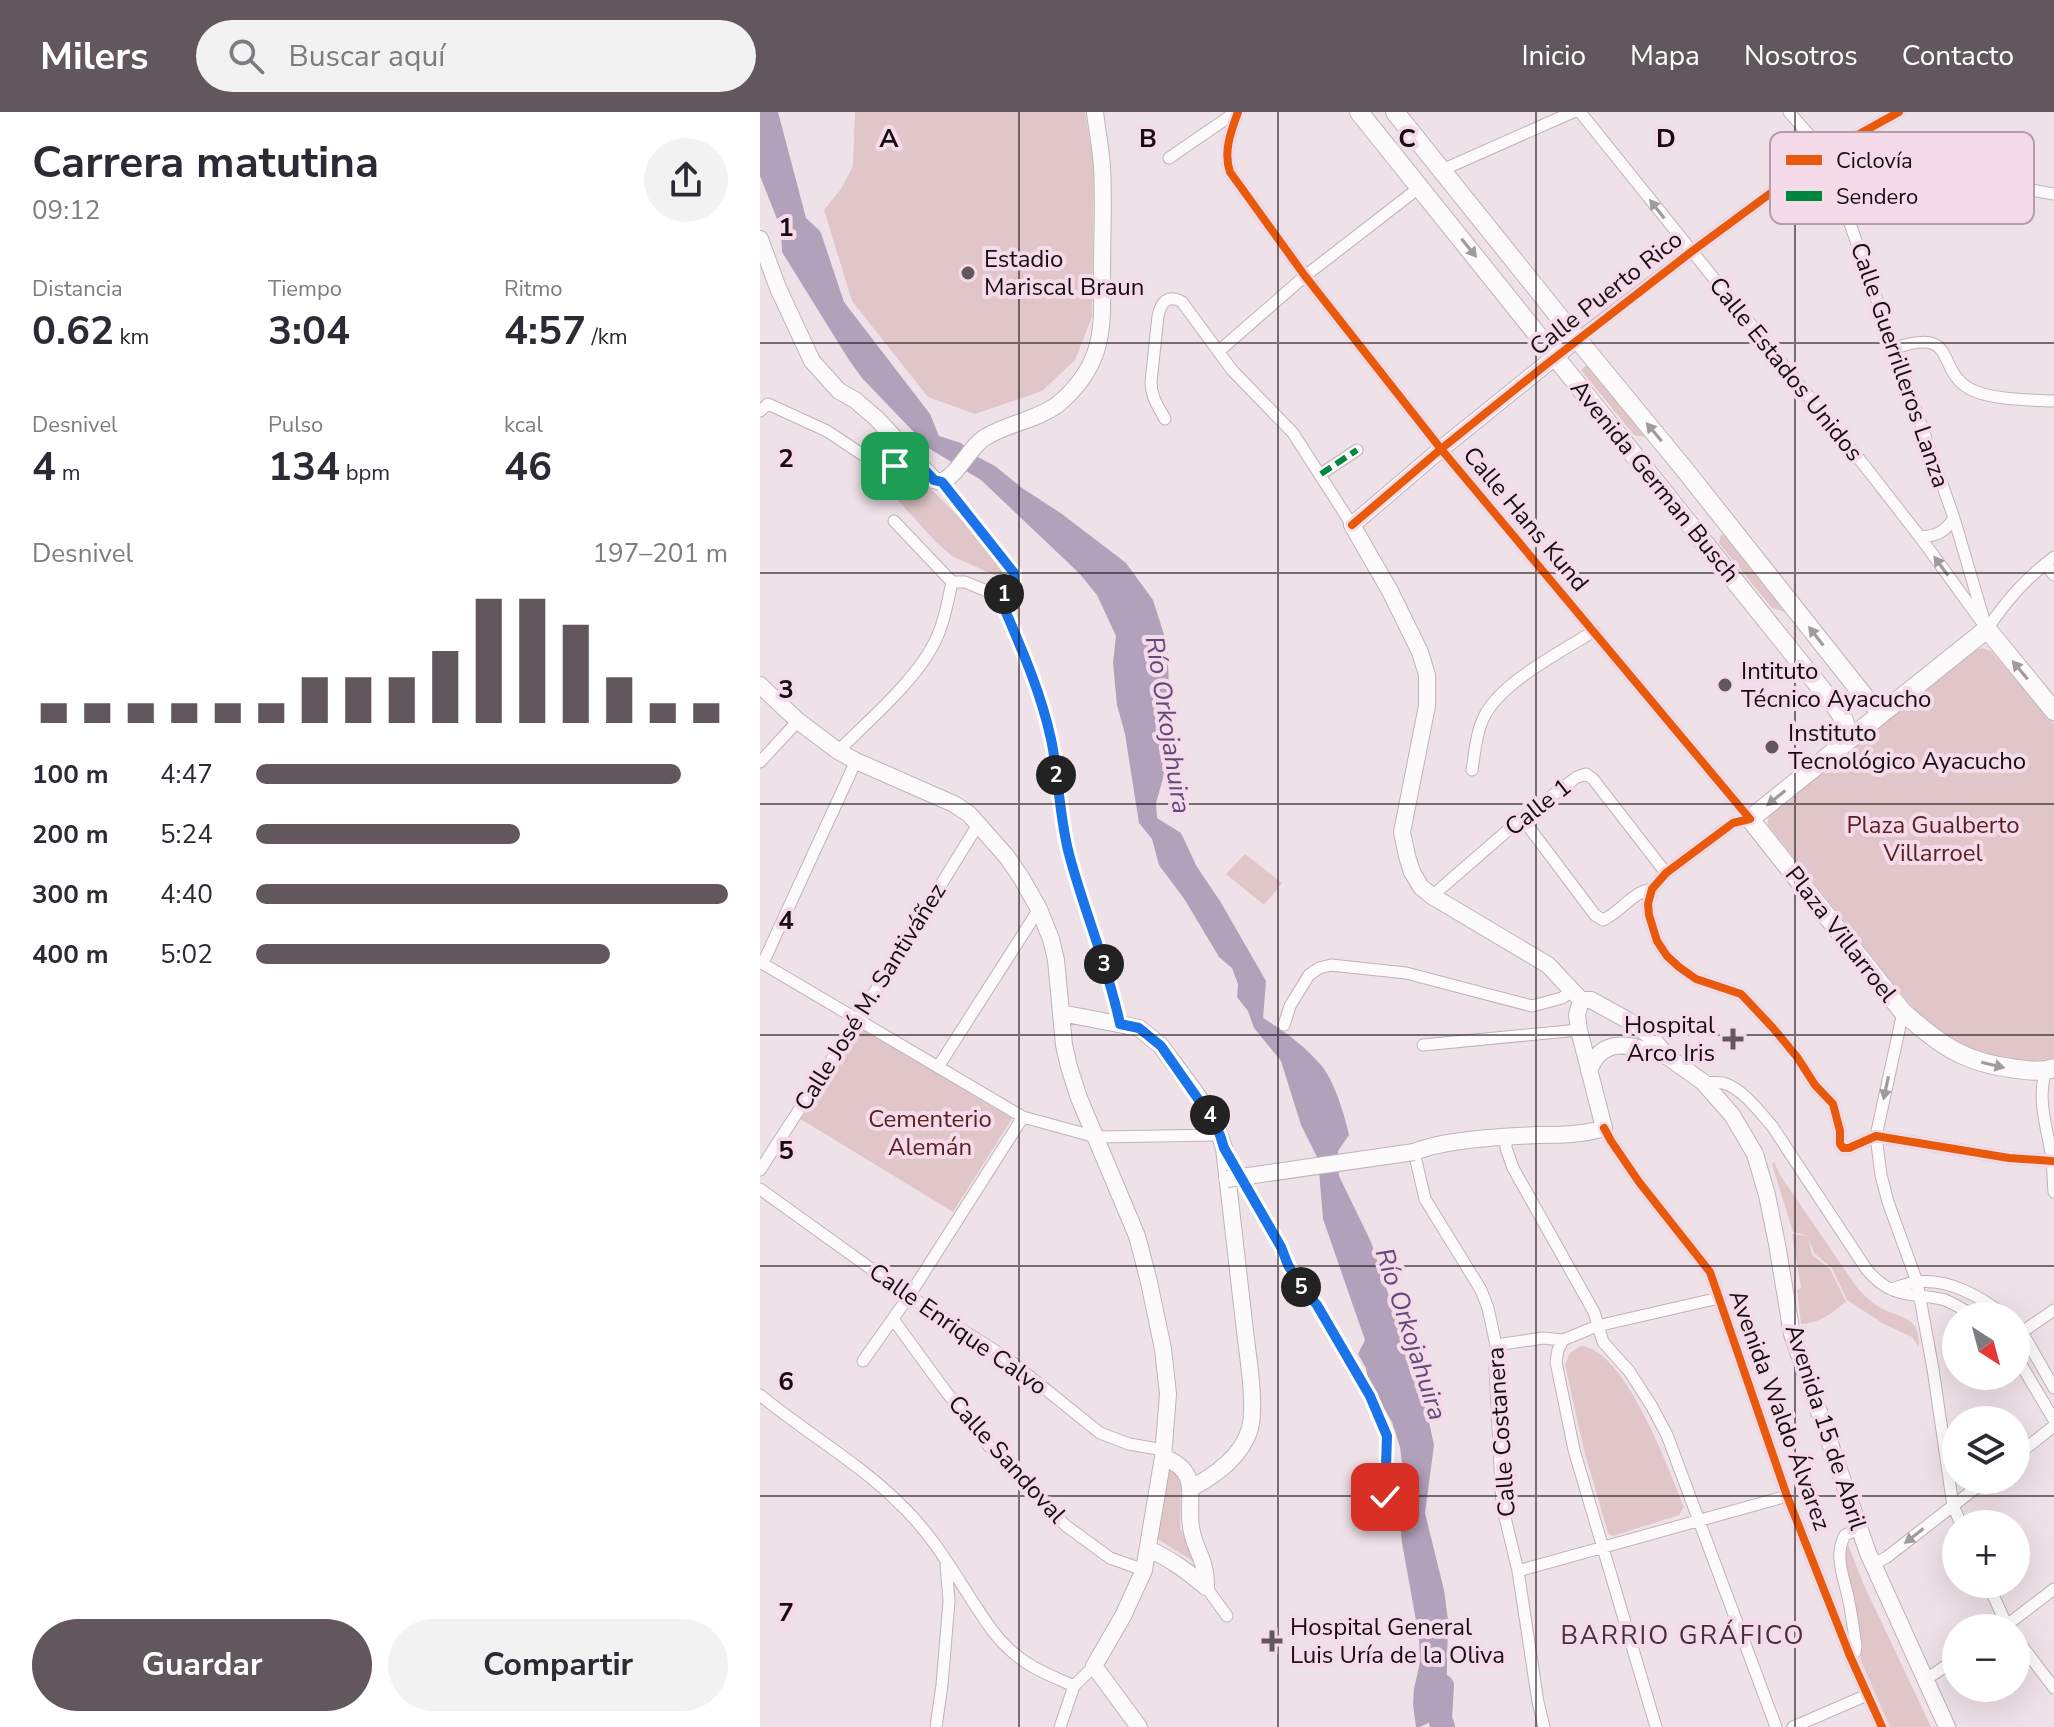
<!DOCTYPE html>
<html lang="es">
<meta charset="utf-8">
<style>
body{margin:0;font-family:"Nunito Sans",sans-serif;background:#f2f2f3;color:#2b2b33;height:100vh;display:flex;flex-direction:column;font-size:30px;white-space:nowrap}
*{box-sizing:border-box;margin:0}
p{font-size:26px;color:#7c7c81}
.icon{flex:none;width:44px;height:44px;fill:none;stroke:currentColor;stroke-width:2;stroke-linecap:round;stroke-linejoin:round}
.map{position:relative;flex:1;overflow:hidden}
.drawer{display:flex;flex-direction:column;background:#fff;width:760px}
.drawer>*{flex:none}
.needle{width:52px;rotate:144deg}
.tools{position:absolute;left:1182px;top:1190px;display:grid;gap:16px}
.tools a{display:grid;place-items:center;width:88px;height:88px;border-radius:50%;background:#fff;box-shadow:0 8px 32px #0002;font-size:40px}
.pin{position:absolute;display:grid;place-items:center;width:68px;height:68px;color:#fff;margin:-34px;border-radius:16px;box-shadow:0 4px 12px #0006}
.km{position:absolute;width:40px;height:40px;margin:-20px;border-radius:50%;background:#222;color:#fff;font-size:22px;line-height:40px;text-align:center}
.round{display:grid;place-items:center;flex:none;width:84px;height:84px;border-radius:42px;background:#f2f2f3}
.overview{display:flex;align-items:center;justify-content:space-between;height:136px;padding:0 32px}
h1{font-size:44px;font-weight:700;line-height:60px}
.stats{display:grid;grid-template-columns:repeat(3,1fr);gap:12px;height:136px;padding:8px 32px}
.stats div{display:grid;align-content:center}
.stats b{font-size:40px;font-weight:700}
.stats small{font-size:22px;font-weight:400}
.stats p{font-size:22px}
.chart{height:224px;padding:16px 32px}
.chart p{display:flex;justify-content:space-between}
.chart svg{width:100%;height:144px;margin-top:8px;stroke:#62575d;stroke-width:6}
.cta{display:flex;gap:16px;margin-top:auto;padding:16px 32px}
.cta a{flex:1;height:92px;border-radius:48px;background:#62575d;color:#fff;font-size:32px;font-weight:700;line-height:92px;text-align:center}
.cta a+a{background:#f2f2f3;color:#2b2b33}
ul{padding:0 32px;list-style:none;font-size:26px}
li{display:grid;grid-template-columns:128px 96px 1fr;align-items:center;height:60px}
li i{height:20px;border-radius:10px;background:#62575d}
header{display:flex;align-items:center;gap:48px;box-sizing:border-box;height:112px;padding:0 40px;background:#62575d;color:#fff}
header strong{font-size:38px}
nav{display:flex;gap:44px;margin-inline-start:auto;font-size:28px}
.search{width:560px;height:72px;background:#f2f2f3;display:flex;align-items:center;gap:20px;box-sizing:border-box;padding:0 28px;border-radius:44px;color:#7c7c81;font-size:30px}
main{display:flex;flex:1;min-height:0}
.map>svg:first-child{display:block}
.green{fill:#e0c6c8}
.water{fill:#b1a1ba}
.lines{fill:none;stroke-linecap:round;stroke-linejoin:round}
.river{stroke:#b1a1ba;stroke-width:24}
.street-casing{stroke:#beb3b9;stroke-width:13}
.secondary-casing{stroke:#beb3b9;stroke-width:18}
.primary-casing{stroke:#beb3b9;stroke-width:20}
.street{stroke:#fdfafc;stroke-width:11}
.secondary{stroke:#fdfafc;stroke-width:16}
.primary{stroke:#fdfafc;stroke-width:18}
.secondary-bridge-casing{stroke:#beb3b9;stroke-width:18;stroke-linecap:butt}
.secondary-bridge{stroke:#fdfafc;stroke-width:16}
.quiet{stroke:#00873e;stroke-width:6;stroke-dasharray:12 6;stroke-linecap:butt}
.cycleway-casing{stroke:#f5dbe9;stroke-width:13}
.cycleway{stroke:#e8590c;stroke-width:8}
.oneway{fill:#a19b9e}
.route-casing{stroke:#fff;stroke-width:16}
.route{stroke:#1a73e8;stroke-width:10}
.grid{fill:none;stroke:#160d12;stroke-width:2;stroke-opacity:0.55}
.poi-dot{fill:#62575d;stroke:#f5dbe9;stroke-width:3}
.labels{text-anchor:middle;dominant-baseline:central;stroke-width:8;stroke-linejoin:round;paint-order:stroke}
.poi-label{font-size:24px;fill:#160d12;stroke:#f5dbe9;text-anchor:start}
.street-label{font-size:24px;fill:#160d12;stroke:#f5dbe9}
.park-label{font-size:24px;fill:#592123;stroke:#f5dbe9}
.water-label{font-size:26px;font-style:italic;fill:#63497a;stroke:#f5dbe9}
.neighbourhood-label{font-size:26px;letter-spacing:2px;fill:#45313c;stroke:#f5dbe9}
.key{fill:#f5dbe9;stroke:#b29da8;stroke-width:2}
.key-label{font-size:22px;fill:#160d12}
.grid-label{font-size:26px;text-anchor:middle;font-weight:bold;fill:#160d12;stroke:#f5dbe9;stroke-width:8;stroke-linejoin:round;paint-order:stroke}
</style>
<header>
<strong>Milers</strong>
<div class="search"><svg class="icon" aria-label="search" viewBox="0 0 24 24"><circle cx="10" cy="10" r="6"/><path d="M15 15l6 6"/></svg>Buscar aquí</div>
<nav><a>Inicio</a><a>Mapa</a><a>Nosotros</a><a>Contacto</a></nav>
</header>
<main>
<section class="drawer">
<div class="overview"><div><h1>Carrera matutina</h1><p>09:12</p></div><a class="round"><svg class="icon" aria-label="share" viewBox="0 0 24 24"><path d="M12 15V3M7 8l5-5 5 5M5 13v7h14v-7"/></svg></a></div>
<div class="stats">
<div><p>Distancia</p><b>0.62<small> km</small></b></div>
<div><p>Tiempo</p><b>3:04</b></div>
<div><p>Ritmo</p><b>4:57<small> /km</small></b></div>
</div>
<div class="stats">
<div><p>Desnivel</p><b>4<small> m</small></b></div>
<div><p>Pulso</p><b>134<small> bpm</small></b></div>
<div><p>kcal</p><b>46</b></div>
</div>
<div class="chart"><p><span>Desnivel</span>197–201 m</p>
<svg viewBox="0 0 160 44" preserveAspectRatio="none"><path d="M5 44V38M15 44V38M25 44V38M35 44V38M45 44V38M55 44V38M65 44V30M75 44V30M85 44V30M95 44V22M105 44V6M115 44V6M125 44V14M135 44V30M145 44V38M155 44V38"/></svg>
</div>
<ul>
<li><b>100 m</b>4:47<i style="width:90%"></i></li>
<li><b>200 m</b>5:24<i style="width:56%"></i></li>
<li><b>300 m</b>4:40<i style="width:100%"></i></li>
<li><b>400 m</b>5:02<i style="width:75%"></i></li>
</ul>
<div class="cta"><a>Guardar</a><a>Compartir</a></div>
</section>
<div class="map">
<svg width="1294" height="1615" viewBox="0 0 1294 1615">
<rect width="100%" height="100%" fill="#efe1e8"/>
<path class="green" d="M 95,0 L 325,0 L 334,54 L 332,205 L 315,248 L 282,279 L 215,302 L 168,285 L 92,189 L 64,98 L 81,77 L 93,54 Z
M 828,252 L 886,325 L 874,323 L 821,258 Z
M 125,358 L 141,360 L 160,366 L 209,415 L 242,456 L 243,459 L 241,462 L 234,463 L 192,444 L 176,430 L 132,382 L 108,363 Z
M 961,423 L 966,424 L 1026,500 L 1012,496 L 959,431 Z
M 1223,536 L 1231,539 L 1294,612 L 1294,946 L 1273,949 L 1248,949 L 1211,939 L 1166,911 L 1128,865 L 1008,713 L 1008,708 L 1014,689 L 1214,538 Z
M 485,742 L 522,771 L 504,793 L 466,762 Z
M 96,912 L 253,1005 L 193,1100 L 39,1006 Z
M 1014,1050 L 1020,1063 L 1098,1177 C 1106,1185 1113,1192 1123,1197 C 1146,1208 1159,1205 1159,1235 L 1152,1225 L 1124,1212 L 1087,1188 L 1072,1156 L 1054,1141 L 1048,1126 L 1052,1143 L 1070,1157 L 1086,1190 C 1072,1201 1058,1212 1041,1212 L 1037,1178 L 1041,1176 L 1032,1122 L 1048,1124 L 1033,1120 L 1012,1052 Z
M 821,1234 C 865,1237 909,1358 924,1395 L 919,1403 L 853,1424 L 848,1421 L 824,1338 L 805,1253 L 810,1241 Z
M 411,1357 L 421,1364 L 420,1415 L 436,1451 L 396,1426 L 407,1360 Z
M 1087,1430 L 1103,1471 L 1171,1615 L 1130,1615 L 1101,1549 L 1098,1515 L 1083,1453 Z"/>
<path class="water" d="M 0,0 L 18,0 L 46,106 L 60,119 L 62,124 L 84,190 L 170,302 L 179,324 L 201,331 L 214,343 L 235,354 L 262,376 L 302,402 L 366,451 L 393,488 L 407,532 L 412,635 L 396,691 L 397,706 L 421,721 L 437,755 L 460,789 L 506,869 L 503,906 C 524,919 545,934 561,953 C 574,968 585,1004 589,1023 L 578,1039 L 579,1064 L 611,1130 L 635,1202 L 648,1226 L 650,1261 L 665,1291 L 674,1333 L 665,1401 L 684,1478 L 688,1508 L 686,1602 L 660,1615 L 656,1615 L 653,1593 L 654,1577 L 660,1550 L 659,1525 L 642,1431 L 637,1382 L 643,1358 L 640,1335 L 632,1310 L 609,1271 L 606,1256 L 598,1242 L 605,1228 L 563,1107 L 558,1047 L 541,1013 L 521,949 L 494,916 L 488,899 L 477,885 L 478,872 L 472,856 L 459,845 L 425,788 L 399,753 L 392,727 L 379,711 L 365,622 L 357,593 L 353,551 L 356,524 L 337,483 L 319,461 L 221,368 L 170,337 L 102,266 L 89,248 L 22,140 L 21,117 L 0,64 Z"/>
<g class="lines">
<path class="river" d="M 682,1574 L 680,1607 L 683,1615"/>
<g class="street-casing">
<path id="street" d="M 478,0 C 471,19 463,40 470,60 L 545,164 L 681,337 L 990,707 L 973,711 L 906,761 L 892,777 L 888,792 L 889,803 L 897,829 L 907,844 L 919,855 L 936,867 L 981,882 L 1013,916 L 1037,945 L 1055,973 L 1073,992 L 1080,1019 L 1080,1032 L 1083,1036 L 1089,1036 L 1116,1024 L 1249,1046 L 1292,1049
M 820,0 L 1104,353 L 1160,425 L 1227,517
M 1029,0 L 1065,41 L 1194,406 L 1224,508
M 1065,41 L 1294,82
M 409,46 L 476,0
M 682,58 L 813,0
M 817,227 L 931,140 L 1065,41 L 1139,0
M 1135,236 C 1200,214 1174,259 1212,278 C 1233,288 1271,288 1294,289
M 459,239 L 545,164 L 660,75
M 0,299 L 8,292 L 67,319 L 112,349 L 122,353 L 135,354 L 159,352
M 405,307 C 398,294 391,285 391,270 L 398,204 C 401,190 408,182 422,190 L 472,258 L 533,321 L 592,413
M 561,362 L 597,338
M 134,409 L 192,470 L 205,470 L 239,484 L 247,481 L 255,468 L 254,461 L 182,370
M 1160,425 C 1177,424 1185,420 1194,406
M 1285,452 L 1294,463
M 239,484 C 259,531 280,577 291,627 C 298,666 299,704 309,742 C 324,800 348,854 360,912
M 1227,517 C 1248,487 1264,468 1294,445
M 78,639 C 109,608 160,565 177,525 C 185,508 188,488 192,470
M 0,650 L 38,609
M 712,658 C 715,640 716,620 725,603 C 743,569 801,540 834,519
M 762,706 L 835,803 L 843,808 C 861,800 872,780 892,777
M 672,784 L 762,706 L 817,665 L 826,662 L 833,667 L 906,761
M 0,850 L 263,1005 L 336,1025 L 460,1023
M 3,851 L 96,649
M 1143,900 L 1116,1024 L 1121,1063 L 1128,1090 L 1157,1170 L 1173,1257 L 1193,1394 L 1201,1412
M 524,913 L 530,894 L 549,863 L 559,856 L 571,853 L 646,861 L 772,894 L 802,886 L 813,878
M 663,933 L 819,918
M 178,955 L 279,797
M 1286,959 C 1276,987 1288,1019 1292,1047 C 1293,1058 1293,1069 1294,1080
M 943,970 C 949,971 957,970 963,971 C 982,976 999,999 1012,1014 L 1107,1158 C 1114,1166 1122,1174 1133,1178 C 1149,1185 1168,1183 1185,1188 C 1195,1192 1204,1198 1214,1204
M 844,1016 L 851,1029 L 879,1070 L 950,1160 L 1027,1384 L 1090,1544 L 1122,1615
M 746,1025 L 746,1036 L 753,1056 L 834,1200 L 843,1230 L 869,1259 L 891,1293 L 907,1323 L 1016,1615
M 654,1040 L 665,1087 L 721,1178 L 728,1196 L 736,1233 L 735,1258 L 742,1393 L 758,1459 L 778,1590 L 784,1615
M 468,1044 L 521,1135 L 528,1153 L 543,1177 L 557,1193 L 610,1284 L 627,1324 L 626,1368 L 622,1394
M 0,1058 L 98,907 L 219,711
M 0,1077 L 149,1184 L 248,1247 L 340,1321 L 369,1332 L 404,1338
M 1131,1177 C 1139,1175 1148,1171 1156,1170 C 1190,1166 1220,1185 1246,1204
M 133,1207 L 181,1273 L 225,1330 L 305,1413 L 350,1446 L 384,1458
M 1256,1214 L 1262,1220 L 1294,1276
M 1262,1220 L 1294,1198
M 803,1228 L 798,1238 L 796,1250 L 814,1338 L 896,1615
M 736,1233 L 783,1226 L 803,1228 L 837,1214 L 959,1186
M 1256,1244 L 1294,1308
M 103,1249 L 149,1184 L 263,1005
M 0,1283 C 46,1321 98,1350 140,1392 C 170,1420 191,1456 213,1490 C 223,1505 233,1522 246,1534 C 265,1554 289,1563 314,1574
M 1256,1344 L 1294,1314
M 1113,1452 L 1127,1445 L 1226,1368
M 758,1459 L 1027,1384
M 1228,1472 L 1248,1516
M 446,1475 L 467,1504
M 1243,1516 L 1294,1477
M 1256,1526 L 1294,1576
M 1090,1544 L 1095,1540 L 1096,1534 C 1094,1520 1092,1505 1089,1490 C 1085,1467 1073,1445 1085,1423 L 1099,1417
M 1165,1568 L 1196,1547
M 176,1615 L 182,1573 L 189,1489 L 186,1452
M 300,1615 L 314,1574 L 334,1554
M 1033,1615 L 1107,1583"/>
</g>
<g class="secondary-casing">
<path id="secondary" d="M 0,127 L 18,176 L 52,249 L 79,279 L 95,288 L 116,306 L 174,368 L 182,370 C 201,359 207,338 224,326 C 247,311 275,309 297,293 C 314,279 329,260 336,239 C 344,215 342,185 342,159 C 342,125 344,90 342,55 C 341,37 337,18 335,0
M 817,227 L 681,337 L 592,413 L 630,479 L 660,540 L 667,563 L 667,594 L 642,720 L 647,744 L 652,760 L 661,775 L 672,784 L 788,853 L 821,888
M 0,573 L 38,609 L 78,639 L 96,649 L 194,692 L 209,702 L 247,745 L 262,767 L 279,797 L 291,827 L 296,848 L 304,933 L 309,955 L 319,986 L 377,1124 L 389,1170 L 403,1237 L 408,1282 L 403,1345 L 384,1458 L 363,1504 L 334,1554 L 379,1615
M 821,888 L 831,888 L 869,909 L 889,923 L 908,945 L 943,970 L 972,1003 L 995,1042 L 1007,1083 L 1017,1132 L 1032,1222 L 1108,1441 L 1187,1615
M 301,901 L 379,916 L 401,934 C 424,966 453,998 464,1036 C 471,1097 478,1158 485,1219 C 488,1246 496,1291 490,1316 C 483,1343 455,1364 431,1376
M 829,959 C 843,919 878,936 908,945
M 654,1040 C 686,1027 742,1025 777,1023 C 800,1023 823,1023 844,1016 L 819,918 L 817,903 L 821,888
M 403,1345 C 445,1361 424,1389 432,1420 C 434,1433 442,1444 444,1456 C 446,1462 446,1469 446,1475
M 388,1437 C 410,1446 428,1460 446,1475"/>
</g>
<g class="primary-casing">
<path id="primary" d="M 599,0 L 1075,594 C 1085,607 1088,614 1085,630
M 635,0 L 805,212 L 925,358 L 1108,589 L 1116,594 L 1129,595
M 1294,599 L 1227,517 L 990,707 L 1143,900 C 1181,934 1205,951 1257,957 C 1269,959 1282,960 1294,956"/>
</g>
<use href="#street" class="street"/>
<use href="#secondary" class="secondary"/>
<use href="#primary" class="primary"/>
<g class="secondary-bridge-casing">
<path id="secondary-bridge" d="M 467,1067 L 654,1040"/>
</g>
<use href="#secondary-bridge" class="secondary-bridge"/>
<path class="quiet" d="M 561,362 L 597,338"/>
<g class="cycleway-casing">
<path id="cycleway" d="M 478,0 C 471,19 463,40 470,60 L 545,164 L 681,337 L 990,707 L 973,711 L 906,761 L 892,777 L 888,792 L 889,803 L 897,829 L 907,844 L 919,855 L 936,867 L 981,882 L 1013,916 L 1037,945 L 1055,973 L 1073,992 L 1080,1019 L 1080,1032 L 1083,1036 L 1089,1036 L 1116,1024 L 1249,1046 L 1292,1049
M 592,413 L 681,337 L 783,255 L 931,140 L 1065,41 L 1139,0
M 844,1016 L 851,1029 L 879,1070 L 950,1160 L 1027,1384 L 1090,1544 L 1122,1615"/>
</g>
<use href="#cycleway" class="cycleway"/>
</g>
<defs><path id="oneway-solid" d="M-6-.8H1V-3.2L6.5 0L1 3.2V.8H-6Z" transform="scale(2)"/></defs>
<g class="oneway">
<use href="#oneway-solid" transform="translate(897 97) rotate(-128)"/>
<use href="#oneway-solid" transform="translate(709 136) rotate(51)"/>
<use href="#oneway-solid" transform="translate(894 320) rotate(-130)"/>
<use href="#oneway-solid" transform="translate(1181 454) rotate(-126)"/>
<use href="#oneway-solid" transform="translate(1056 524) rotate(-128)"/>
<use href="#oneway-solid" transform="translate(1260 558) rotate(-130)"/>
<use href="#oneway-solid" transform="translate(1016 686) rotate(141)"/>
<use href="#oneway-solid" transform="translate(1233 953) rotate(13)"/>
<use href="#oneway-solid" transform="translate(1126 976) rotate(102)"/>
<use href="#oneway-solid" transform="translate(1154 1424) rotate(142)"/>
</g>
<g class="lines">
<g class="route-casing">
<path id="route" d="M 135,354 L 159,352 L 174,368 L 182,370 L 254,461 C 255,473 251,480 239,484 C 259,531 280,577 291,627 C 299,665 299,704 309,742 C 324,799 348,854 360,912 L 379,916 L 401,934 L 450,1004 L 460,1023 L 464,1036 L 521,1135 L 528,1153 L 543,1177 L 557,1193 L 610,1284 L 627,1324 L 625,1385"/>
</g>
<use href="#route" class="route"/>
</g>
<path class="grid" d="M 259,0 L 259,1615M 518,0 L 518,1615M 776,0 L 776,1615M 1035,0 L 1035,1615M 0,231 L 1294,231M 0,461 L 1294,461M 0,692 L 1294,692M 0,923 L 1294,923M 0,1154 L 1294,1154M 0,1384 L 1294,1384"/>
<g class="poi-dot">
<circle cx="208" cy="161" r="8"/>
<circle cx="965" cy="573" r="8"/>
<circle cx="1012" cy="635" r="8"/>
<path d="M969 915h8v8h8v8h-8v8h-8v-8h-8v-8h8z"/>
<path d="M508 1517h8v8h8v8h-8v8h-8v-8h-8v-8h8z"/>
</g>
<g class="labels">
<g class="poi-label">
<text x="224" y="147">Estadio<tspan x="224" dy="28">Mariscal Braun</tspan></text>
<text x="981" y="559">Intituto<tspan x="981" dy="28">Técnico Ayacucho</tspan></text>
<text x="1028" y="621">Instituto<tspan x="1028" dy="28">Tecnológico Ayacucho</tspan></text>
<text x="955" y="913" text-anchor="end">Hospital<tspan x="955" dy="28">Arco Iris</tspan></text>
<text x="530" y="1515">Hospital General<tspan x="530" dy="28">Luis Uría de la Oliva</tspan></text>
</g>
<g class="street-label">
<text transform="translate(846 181) rotate(-38)">Calle Puerto Rico</text>
<text transform="translate(1140 253) rotate(71)">Calle Guerrilleros Lanza</text>
<text transform="translate(1026 257) rotate(51)">Calle Estados Unidos</text>
<text transform="translate(895 369) rotate(51)">Avenida German Busch</text>
<text transform="translate(766 407) rotate(50)">Calle Hans Kund</text>
<text transform="translate(778 695) rotate(-38)">Calle 1</text>
<text transform="translate(1081 822) rotate(52)">Plaza Villarroel</text>
<text transform="translate(110 885) rotate(-58)">Calle José M. Santiváñez</text>
<text transform="translate(198 1217) rotate(35)">Calle Enrique Calvo</text>
<text transform="translate(1020 1298) rotate(70)">Avenida Waldo Álvarez</text>
<text transform="translate(1066 1315) rotate(72)">Avenida 15 de Abril</text>
<text transform="translate(741 1320) rotate(-94)">Calle Costanera</text>
<text transform="translate(247 1347) rotate(48)">Calle Sandoval</text>
</g>
<g class="park-label">
<text x="1173" y="713">Plaza Gualberto<tspan x="1173" dy="28">Villarroel</tspan></text>
<text x="170" y="1007">Cementerio<tspan x="170" dy="28">Alemán</tspan></text>
</g>
<g class="water-label">
<text transform="translate(408 613) rotate(81)">Río Orkojahuira</text>
<text transform="translate(651 1222) rotate(72)">Río Orkojahuira</text>
</g>
<g class="neighbourhood-label">
<text x="923" y="1523">BARRIO GRÁFICO</text>
</g>
</g>
<rect x="1010" y="20" width="264" height="92" rx="12" class="key"/>
<rect x="1026" y="43" width="36" height="10" fill="#e8590c"/>
<rect x="1026" y="79" width="36" height="10" fill="#00873e"/>
<g class="key-label">
<text x="1076" y="56">Ciclovía</text>
<text x="1076" y="92">Sendero</text>
</g>
<g class="grid-label">
<text x="129" y="35">A</text>
<text x="388" y="35">B</text>
<text x="647" y="35">C</text>
<text x="906" y="35">D</text>
<text x="26" y="124">1</text>
<text x="26" y="355">2</text>
<text x="26" y="586">3</text>
<text x="26" y="817">4</text>
<text x="26" y="1047">5</text>
<text x="26" y="1278">6</text>
<text x="26" y="1509">7</text>
</g>
</svg>
<div class="tools">
<a><svg class="needle" viewBox="-14 -14 28 28"><path d="M0-13l5 13h-10z" fill="#e53935"/><path d="M0 13l5-13h-10z" fill="#7c7c81"/></svg></a>
<a><svg class="icon" aria-label="layers" viewBox="0 0 24 24"><path d="M12 4l9 5-9 5-9-5zM3 14l9 5 9-5"/></svg></a>
<a>+</a>
<a>−</a>
</div>
<div class="pin" style="left:135px;top:354px;background:#1e9e55"><svg class="icon" aria-label="arrive" viewBox="0 0 24 24"><path d="M6 21V4h12l-3 4 3 4H6"/></svg></div>
<div class="pin" style="left:625px;top:1385px;background:#d93025"><svg class="icon" aria-label="check" viewBox="0 0 24 24"><path d="M5 12l5 5 9-10"/></svg></div>
<b class="km" style="left:244px;top:482px">1</b>
<b class="km" style="left:296px;top:663px">2</b>
<b class="km" style="left:344px;top:852px">3</b>
<b class="km" style="left:450px;top:1003px">4</b>
<b class="km" style="left:541px;top:1175px">5</b>
</div>
</main>
